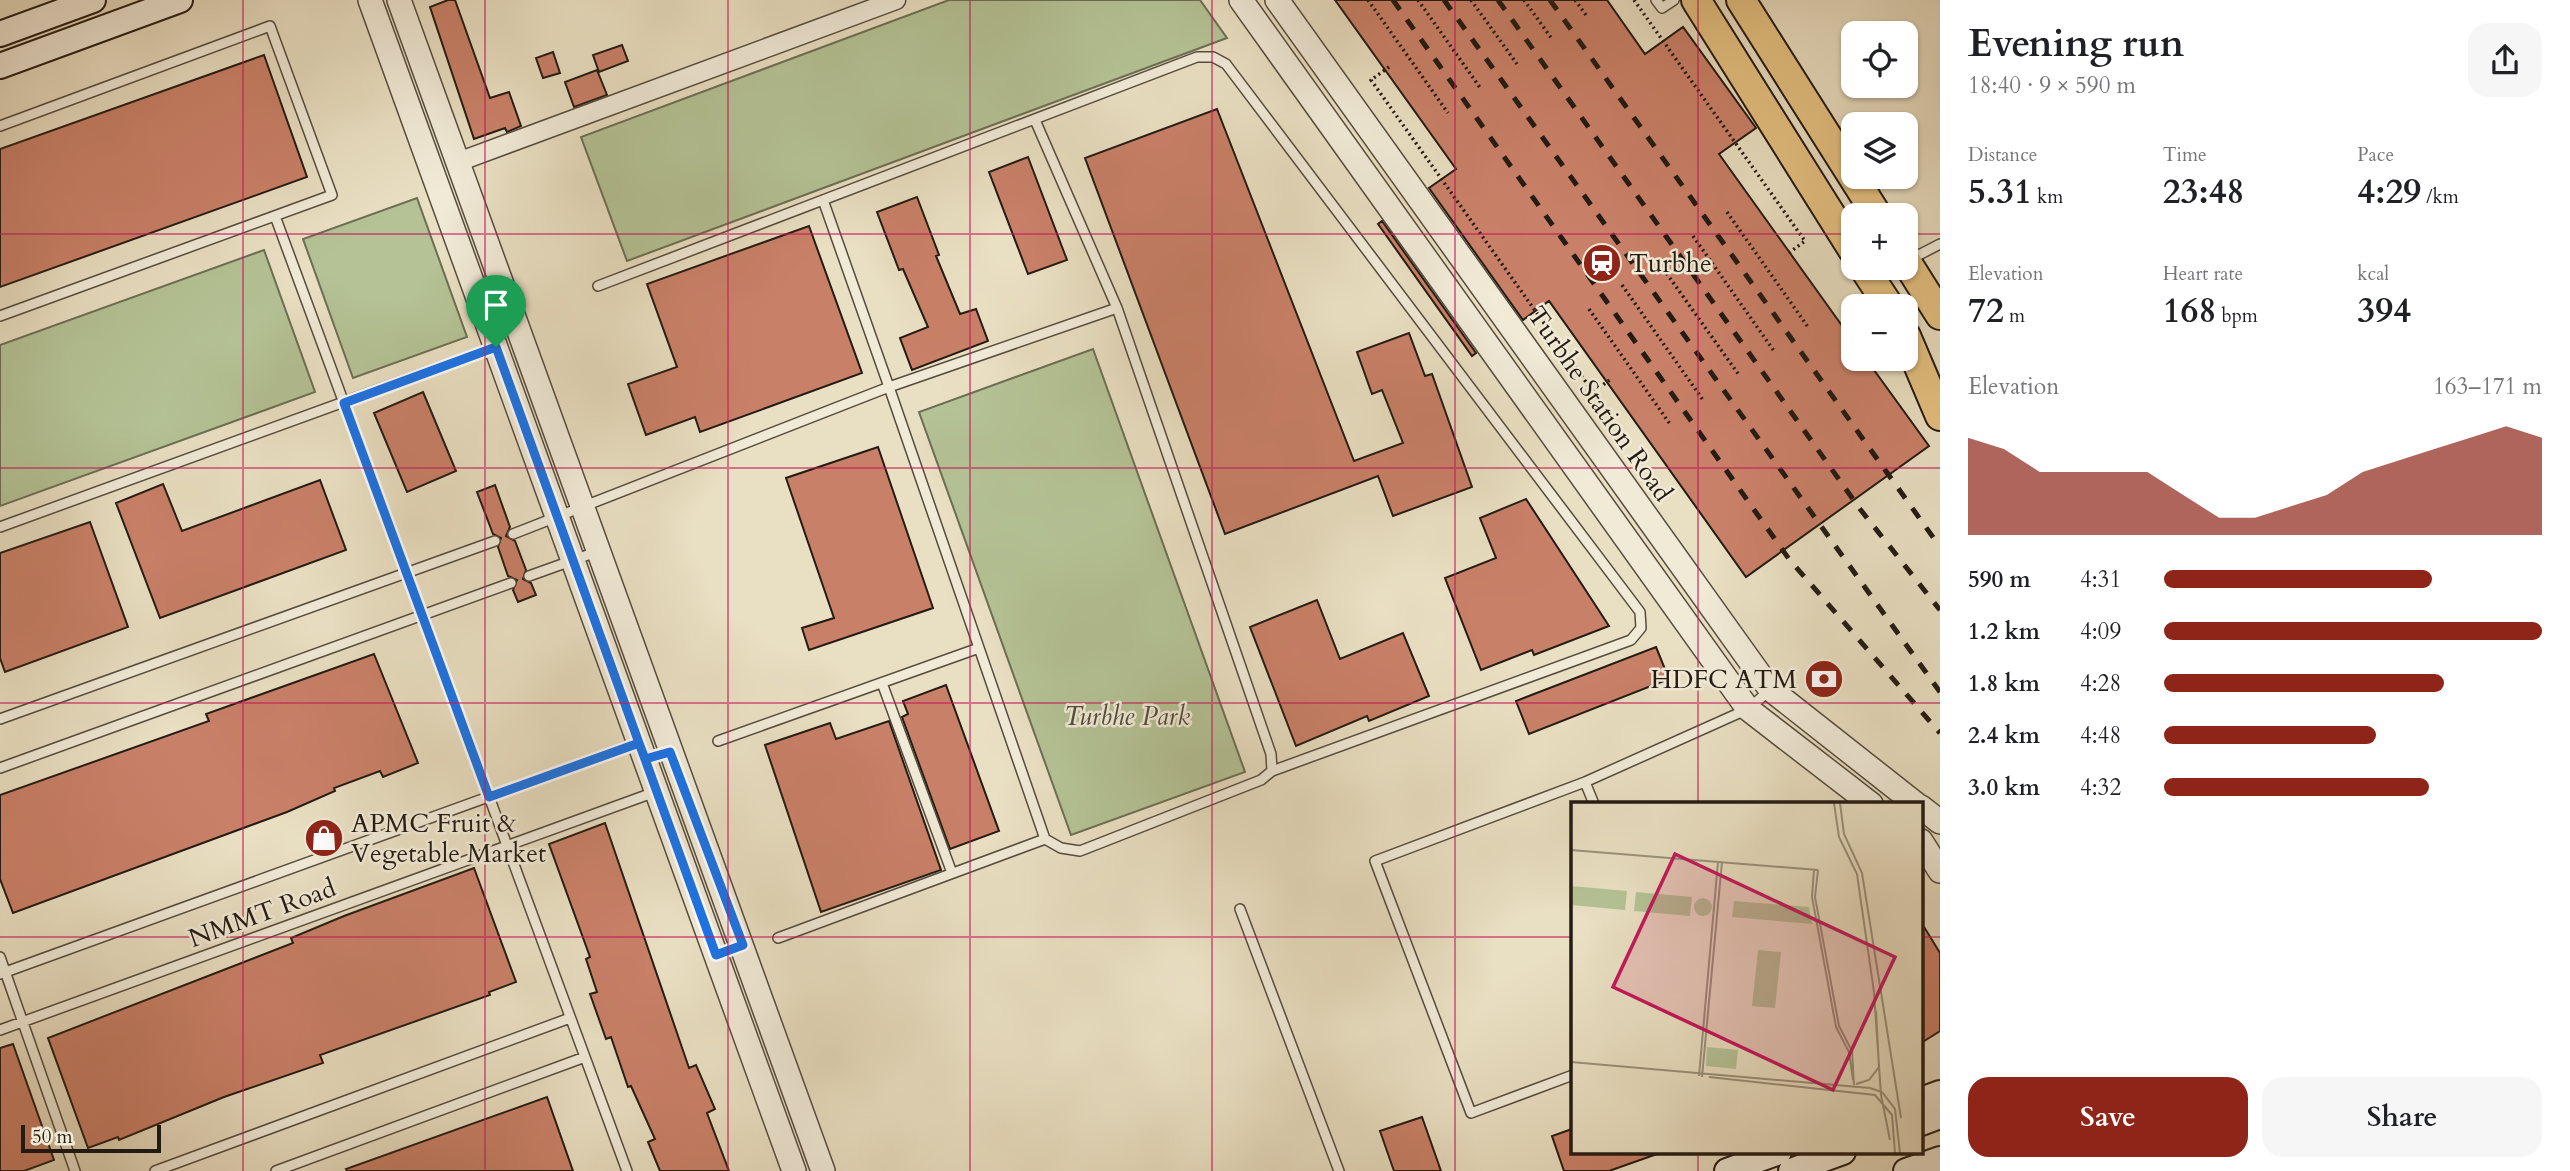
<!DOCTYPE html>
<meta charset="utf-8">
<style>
body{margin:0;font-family:Cardo,serif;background:#f6f6f6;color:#202124;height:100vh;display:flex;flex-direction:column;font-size:26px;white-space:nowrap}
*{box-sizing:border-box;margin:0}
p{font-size:23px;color:#757577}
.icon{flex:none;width:38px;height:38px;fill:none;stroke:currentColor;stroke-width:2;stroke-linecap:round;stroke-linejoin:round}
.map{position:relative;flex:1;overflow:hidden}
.details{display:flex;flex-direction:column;background:#fff;width:630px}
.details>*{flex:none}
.buttons{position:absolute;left:1841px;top:21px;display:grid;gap:14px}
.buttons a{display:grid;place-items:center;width:77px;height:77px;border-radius:14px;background:#fff;box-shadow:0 2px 5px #0004;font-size:35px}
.scale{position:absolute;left:21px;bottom:18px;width:140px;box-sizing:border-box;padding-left:7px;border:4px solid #241b13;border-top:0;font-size:19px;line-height:24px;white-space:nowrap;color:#241b13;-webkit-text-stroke:5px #f1ead7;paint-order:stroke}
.pin{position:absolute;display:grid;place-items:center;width:60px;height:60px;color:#fff;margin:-72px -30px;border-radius:50% 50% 50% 0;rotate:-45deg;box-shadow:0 0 7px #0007}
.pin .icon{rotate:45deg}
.round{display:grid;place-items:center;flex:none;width:74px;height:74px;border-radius:21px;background:#f6f6f6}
.overview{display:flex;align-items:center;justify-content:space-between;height:119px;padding:0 28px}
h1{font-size:38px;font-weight:800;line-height:52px}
.stats{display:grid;grid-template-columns:repeat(3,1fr);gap:10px;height:119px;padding:7px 28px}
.stats div{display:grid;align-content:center}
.stats b{font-size:35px;font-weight:800}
.stats small{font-size:19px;font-weight:400}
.stats p{font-size:19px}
.chart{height:196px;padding:14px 28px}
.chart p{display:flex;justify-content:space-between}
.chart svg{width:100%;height:126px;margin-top:7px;fill:#8f2418;opacity:.7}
.action{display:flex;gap:14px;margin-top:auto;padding:14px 28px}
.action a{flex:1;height:80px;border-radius:21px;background:#8f2418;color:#fff;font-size:28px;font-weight:800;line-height:80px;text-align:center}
.action a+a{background:#f6f6f6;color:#202124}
ul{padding:0 28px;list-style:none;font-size:23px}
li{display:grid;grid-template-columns:112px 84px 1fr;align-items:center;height:52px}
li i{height:18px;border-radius:9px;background:#8f2418}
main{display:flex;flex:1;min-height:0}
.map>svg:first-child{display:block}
.green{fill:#b4c295;stroke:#6c6e54;stroke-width:2}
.building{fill:#c98068;stroke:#241b13;stroke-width:2}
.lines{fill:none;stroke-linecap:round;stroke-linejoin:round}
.service-casing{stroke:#554c3f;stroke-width:12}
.minor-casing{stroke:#554c3f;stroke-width:21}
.tertiary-casing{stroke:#554c3f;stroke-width:26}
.secondary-casing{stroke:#241b13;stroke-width:28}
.primary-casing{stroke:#241b13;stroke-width:32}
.path{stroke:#241b13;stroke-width:3.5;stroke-dasharray:2 3.5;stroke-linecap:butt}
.service{stroke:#f1ead7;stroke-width:9}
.minor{stroke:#f1ead7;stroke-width:18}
.tertiary{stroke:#f1ead7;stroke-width:23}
.secondary{stroke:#f1ead7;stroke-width:24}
.primary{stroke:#e4c081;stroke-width:28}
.rail{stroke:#241b13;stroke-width:5;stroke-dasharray:12 12;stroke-linecap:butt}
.route-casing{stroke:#fff;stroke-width:14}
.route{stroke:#1a73e8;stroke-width:9}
.grid{fill:none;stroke:#c2185b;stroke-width:2;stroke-opacity:0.55}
.labels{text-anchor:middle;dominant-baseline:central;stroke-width:5;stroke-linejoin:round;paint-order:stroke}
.poi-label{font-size:26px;fill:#241b13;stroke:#f1ead7;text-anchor:start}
.street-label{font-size:26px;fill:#241b13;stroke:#f1ead7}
.park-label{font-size:26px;font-style:italic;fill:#4f4d3a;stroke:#f1ead7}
.inset-road{fill:none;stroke:#9a917c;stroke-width:2}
.view{fill:#c2185b;fill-opacity:0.15;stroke:#c2185b;stroke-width:3.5}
.inset-edge{fill:none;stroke:#241b13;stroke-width:3.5}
</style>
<main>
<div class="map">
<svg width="1940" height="1171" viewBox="0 0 1940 1171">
<rect width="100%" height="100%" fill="#e9dfc2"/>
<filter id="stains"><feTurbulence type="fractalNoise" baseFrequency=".00286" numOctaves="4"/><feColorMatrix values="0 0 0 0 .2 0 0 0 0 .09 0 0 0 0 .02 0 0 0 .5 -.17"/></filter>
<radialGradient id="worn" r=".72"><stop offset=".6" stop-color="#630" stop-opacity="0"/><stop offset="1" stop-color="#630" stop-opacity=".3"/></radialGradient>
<path class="green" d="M 949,0 L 1200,0 L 1227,38 L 627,261 L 581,137 Z
M 417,198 L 467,337 L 353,378 L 303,239 Z
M 264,250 L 315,392 L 0,506 L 0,345 Z
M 1093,349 L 1245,772 L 1071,835 L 919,412 Z"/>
<path class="building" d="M 448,0 L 455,0 L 490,98 L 509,92 L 521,126 L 507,132 L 505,128 L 474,139 L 430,7 Z
M 1335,0 L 1607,0 L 1645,54 L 1683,27 L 1756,128 L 1719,154 L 1853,341 L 1853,359 L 1866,359 L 1929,446 L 1746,577 L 1549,301 L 1523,320 L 1429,188 L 1456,169 Z
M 622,45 L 628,61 L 599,72 L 593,55 Z
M 553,52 L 560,73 L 543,78 L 536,58 Z
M 264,55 L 307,177 L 0,287 L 0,149 Z
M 597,70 L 607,95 L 574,107 L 565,82 Z
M 1217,109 L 1354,461 L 1403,443 L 1382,390 L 1372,394 L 1357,352 L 1409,333 L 1425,376 L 1432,374 L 1472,487 L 1393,516 L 1378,476 L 1225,534 L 1085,158 Z
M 1028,157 L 1067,260 L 1028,274 L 989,172 Z
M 917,197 L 939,255 L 936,256 L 960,314 L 976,309 L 988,341 L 912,370 L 900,338 L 928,327 L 903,269 L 899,270 L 877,212 Z
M 1382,221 L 1476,353 L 1472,356 L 1378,224 Z
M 809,226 L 862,373 L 700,432 L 695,417 L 646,435 L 628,384 L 677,367 L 647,284 Z
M 423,392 L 456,471 L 407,492 L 374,413 Z
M 878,447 L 933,608 L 809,650 L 802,628 L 834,618 L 786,478 Z
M 320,480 L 346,550 L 160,618 L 116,503 L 163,484 L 182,531 Z
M 495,485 L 510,527 L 506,536 L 515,541 L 526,570 L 523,579 L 531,583 L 536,595 L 518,602 L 513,590 L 517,580 L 508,576 L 498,547 L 501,538 L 493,534 L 477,492 Z
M 1526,499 L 1609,626 L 1534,655 L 1532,650 L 1481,670 L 1445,578 L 1496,558 L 1480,518 Z
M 90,522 L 128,627 L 5,672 L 0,658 L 0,553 Z
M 1317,600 L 1340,659 L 1403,633 L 1429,696 L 1369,721 L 1367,716 L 1296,746 L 1250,627 Z
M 1656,647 L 1669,679 L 1529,734 L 1516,701 Z
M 374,654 L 418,763 L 383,777 L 380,771 L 334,788 L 335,791 L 287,812 L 13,913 L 0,879 L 0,795 L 209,721 L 206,714 Z
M 946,685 L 999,831 L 950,849 L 902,717 L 908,714 L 903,701 Z
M 889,721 L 941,870 L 821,912 L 765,745 L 830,723 L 836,739 Z
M 605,823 L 689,1068 L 696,1065 L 715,1109 L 707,1113 L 729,1171 L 660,1171 L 648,1142 L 655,1139 L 631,1086 L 628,1087 L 611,1037 L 606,1039 L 590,994 L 597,992 L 586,959 L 590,957 L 549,844 Z
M 474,868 L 516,982 L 489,992 L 490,995 L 320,1055 L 323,1063 L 224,1097 L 119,1140 L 118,1137 L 88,1148 L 48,1038 L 293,943 L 291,938 L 344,916 Z
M 1921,922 L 1940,953 L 1940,1031 L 1921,1043 Z
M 13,1044 L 54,1160 L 24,1171 L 0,1171 L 0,1048 Z
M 547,1097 L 573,1171 L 347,1171 L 346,1169 Z
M 1422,1117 L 1441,1171 L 1394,1171 L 1380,1131 Z
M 1572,1129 L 1572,1152 L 1657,1154 L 1609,1171 L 1564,1171 L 1552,1136 Z"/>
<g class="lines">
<g class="service-casing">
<path id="service" d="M 1656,0 L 1662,8 L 1674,0
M 1035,120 L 1117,308
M 0,126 L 270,26 L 332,195 L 0,316
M 275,216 L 627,1171
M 1911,259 L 1940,244
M 598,286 L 1197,57 L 1213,57 L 1226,64 L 1640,612 L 1641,628 L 1631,640 L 1272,771
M 1117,308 L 1271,754 L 1272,771 L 1261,780 L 1080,851 L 1061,848 L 1045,839 L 889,387 Z
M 0,527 L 495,347
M 513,534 L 889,387 L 823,200
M 529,576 L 596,552
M 882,683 L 952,873
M 0,719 L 495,541
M 718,741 L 979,648
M 0,768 L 511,583
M 1585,782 L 1594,804
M 1240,909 L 1339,1171
M 778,938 L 1045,839
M 0,957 L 75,1171
M 0,974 L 637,743
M 0,1030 L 655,792
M 1573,1075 L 1471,1113 L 1375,861 L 1585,782 L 1748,709 L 1770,690
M 155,1171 L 570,1018
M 276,1171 L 585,1057"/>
</g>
<g class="minor-casing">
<path id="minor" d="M 458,162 L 896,0"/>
</g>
<g class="tertiary-casing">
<path id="tertiary" d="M 370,0 L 794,1171
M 399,0 L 823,1171
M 1241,0 L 1748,709 L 1871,804
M 1277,0 L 1770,689 L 1916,804
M 1921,807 L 1940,822
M 1921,841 L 1940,871"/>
</g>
<g class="secondary-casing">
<path id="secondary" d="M 0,34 L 93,0
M 0,66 L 180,0
M 1921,1100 L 1940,1093
M 1921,1123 L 1940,1116
M 1727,1171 L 1779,1152
M 1791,1171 L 1843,1152
M 1906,1171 L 1940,1159"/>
</g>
<g class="primary-casing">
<path id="primary" d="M 1696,0 L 1853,250
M 1741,0 L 1877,215
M 1906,261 L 1940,315
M 1864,268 L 1889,306
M 1906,336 L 1940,416"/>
</g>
<path class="path" d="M 1368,0 L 1448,113
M 1418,0 L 1481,89
M 1471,0 L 1517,64
M 1524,0 L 1552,39
M 1575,0 L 1586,15
M 1634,0 L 1805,241 L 1786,255
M 1389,67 L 1371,80 L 1593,392 L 1611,379
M 1727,212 L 1808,327
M 1693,236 L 1774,351
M 1657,260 L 1739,375
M 1622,285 L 1703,400
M 1589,309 L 1670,424"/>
<use href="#service" class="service"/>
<use href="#minor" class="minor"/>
<use href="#tertiary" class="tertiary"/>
<use href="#secondary" class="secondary"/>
<use href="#primary" class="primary"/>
<path class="rail" d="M 1393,0 L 1789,559 L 1940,733
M 1444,0 L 1940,692
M 1498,0 L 1860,509 L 1940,610
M 1550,0 L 1940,547"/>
</g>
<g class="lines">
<g class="route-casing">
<path id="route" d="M 496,347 L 344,403 L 489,797 L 639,743 L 645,759 L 670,752 L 743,945 L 716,955 L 645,759 L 639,743 L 496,347"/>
</g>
<use href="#route" class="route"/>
</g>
<path class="grid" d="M 243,0 L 243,1171M 485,0 L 485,1171M 728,0 L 728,1171M 970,0 L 970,1171M 1212,0 L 1212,1171M 1455,0 L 1455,1171M 1698,0 L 1698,804M 0,234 L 1853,234M 1906,234 L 1940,234M 0,468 L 1940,468M 0,703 L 1940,703M 0,937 L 1573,937M 1921,937 L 1940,937M 1698,1152 L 1698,1171"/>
<defs>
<g id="station-disc" transform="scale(2.0125)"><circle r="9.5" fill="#8f2418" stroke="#f1ead7"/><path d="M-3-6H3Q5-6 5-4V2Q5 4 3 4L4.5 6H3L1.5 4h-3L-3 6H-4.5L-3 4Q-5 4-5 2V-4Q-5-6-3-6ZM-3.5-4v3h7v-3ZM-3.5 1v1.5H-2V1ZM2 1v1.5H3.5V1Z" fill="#fff"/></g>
<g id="bank-disc" transform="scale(2.0125)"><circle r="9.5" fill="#8f2418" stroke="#f1ead7"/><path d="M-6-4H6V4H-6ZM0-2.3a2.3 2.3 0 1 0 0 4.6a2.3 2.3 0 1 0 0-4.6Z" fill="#fff"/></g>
<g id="shop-disc" transform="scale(2.0125)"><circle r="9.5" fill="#8f2418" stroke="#f1ead7"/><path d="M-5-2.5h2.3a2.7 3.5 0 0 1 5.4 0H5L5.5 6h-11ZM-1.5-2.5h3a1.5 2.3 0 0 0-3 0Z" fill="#fff"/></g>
</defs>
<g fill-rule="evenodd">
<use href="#station-disc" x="1602" y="263"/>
<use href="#bank-disc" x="1824" y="679"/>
<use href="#shop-disc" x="324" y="838"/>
</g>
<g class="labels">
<g class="poi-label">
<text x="1629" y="263">Turbhe</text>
<text x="1797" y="679" text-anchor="end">HDFC ATM</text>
<text x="351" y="823">APMC Fruit &amp;<tspan x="351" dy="30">Vegetable Market</tspan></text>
</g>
<g class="street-label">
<text transform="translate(1600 404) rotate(55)">Turbhe Station Road</text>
<text transform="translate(262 913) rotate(-20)">NMMT Road</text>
</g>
<g class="park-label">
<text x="1127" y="716">Turbhe Park</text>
</g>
</g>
<g transform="translate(1571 802)">
<rect width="352" height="352" fill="#e9dfc2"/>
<path d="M 0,84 L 56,89 L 54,108 L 0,103 ZM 65,90 L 121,95 L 119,114 L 63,109 ZM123 105a9 9 0 1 1 18 0a9 9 0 1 1-18 0ZM 163,99 L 238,105 L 241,122 L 161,115 ZM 187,148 L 210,150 L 204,206 L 181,204 ZM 136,245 L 167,248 L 165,267 L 135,264 Z" fill="#b4c295"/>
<path class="inset-road" d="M 263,1 L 268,35 L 286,72 L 303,190 L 310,293 L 319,338M 269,1 L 273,32 L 291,71 L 330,316M 0,48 L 247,68M 243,68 L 241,95 L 265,225 L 278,250 L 282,278M 247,68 L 244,95 L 268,224 L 281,249 L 283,283M 0,260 L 299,286 L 311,290 L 324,307 L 329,351M 128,274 L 147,60M 131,275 L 151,60M 138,275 L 304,293 L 321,313 L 324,351M 285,282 L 298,278 L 308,265 L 305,209"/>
<path class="view" d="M 104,52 L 324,155 L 262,288 L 42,185 Z"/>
<rect width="352" height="352" class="inset-edge"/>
</g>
<rect width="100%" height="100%" filter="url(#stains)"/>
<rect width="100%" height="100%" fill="url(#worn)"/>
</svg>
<div class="buttons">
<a><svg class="icon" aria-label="locate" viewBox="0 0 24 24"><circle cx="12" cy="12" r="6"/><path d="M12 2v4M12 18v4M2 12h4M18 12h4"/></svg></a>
<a><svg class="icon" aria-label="layers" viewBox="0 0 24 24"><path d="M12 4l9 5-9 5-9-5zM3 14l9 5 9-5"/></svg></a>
<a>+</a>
<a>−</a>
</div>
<div class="scale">50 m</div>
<div class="pin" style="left:496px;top:347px;background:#1e9e55"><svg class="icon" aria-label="arrive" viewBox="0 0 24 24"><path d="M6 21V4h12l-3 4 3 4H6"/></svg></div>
</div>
<section class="details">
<div class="overview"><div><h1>Evening run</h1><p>18:40 · 9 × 590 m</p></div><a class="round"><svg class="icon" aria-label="share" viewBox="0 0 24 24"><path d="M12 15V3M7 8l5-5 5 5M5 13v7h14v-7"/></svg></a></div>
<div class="stats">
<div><p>Distance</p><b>5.31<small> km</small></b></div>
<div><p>Time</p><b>23:48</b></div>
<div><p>Pace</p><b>4:29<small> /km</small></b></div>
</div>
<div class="stats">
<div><p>Elevation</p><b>72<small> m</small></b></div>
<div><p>Heart rate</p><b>168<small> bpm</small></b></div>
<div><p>kcal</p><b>394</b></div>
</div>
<div class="chart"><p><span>Elevation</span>163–171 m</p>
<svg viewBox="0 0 160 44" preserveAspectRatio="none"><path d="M0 44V10L10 14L20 22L30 22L40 22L50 22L60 30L70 38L80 38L90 34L100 30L110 22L120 18L130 14L140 10L150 6L160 10V44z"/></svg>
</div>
<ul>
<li><b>590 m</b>4:31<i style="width:71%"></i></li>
<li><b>1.2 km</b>4:09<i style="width:100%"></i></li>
<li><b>1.8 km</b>4:28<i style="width:74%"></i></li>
<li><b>2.4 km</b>4:48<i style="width:56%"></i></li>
<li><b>3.0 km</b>4:32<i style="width:70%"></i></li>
</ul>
<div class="action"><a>Save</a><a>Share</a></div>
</section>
</main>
